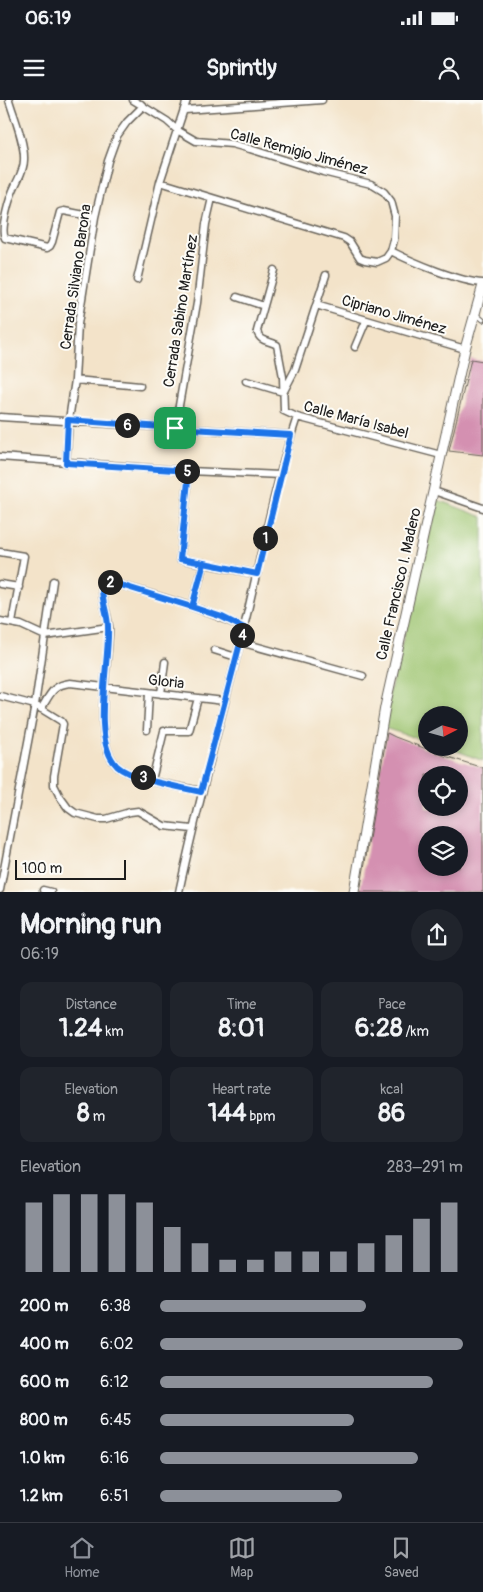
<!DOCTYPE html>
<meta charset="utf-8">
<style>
body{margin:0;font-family:Pangolin,sans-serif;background:#20242c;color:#f1f3f6;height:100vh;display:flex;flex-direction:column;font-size:19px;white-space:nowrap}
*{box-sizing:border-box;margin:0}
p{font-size:16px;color:#9ea1a6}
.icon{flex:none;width:28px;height:28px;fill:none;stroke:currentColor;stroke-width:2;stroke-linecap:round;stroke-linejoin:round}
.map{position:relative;height:792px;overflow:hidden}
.details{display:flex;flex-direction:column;background:#171b24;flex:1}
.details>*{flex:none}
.needle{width:32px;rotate:84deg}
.buttons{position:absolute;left:418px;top:606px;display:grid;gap:10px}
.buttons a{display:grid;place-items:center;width:50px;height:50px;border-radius:50%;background:#171b24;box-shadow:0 2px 8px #0003;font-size:25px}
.scale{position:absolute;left:15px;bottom:12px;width:111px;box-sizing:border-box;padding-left:5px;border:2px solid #1c1c1c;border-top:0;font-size:14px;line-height:18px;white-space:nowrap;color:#1c1c1c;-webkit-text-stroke:4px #fdfcf7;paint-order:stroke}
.pin{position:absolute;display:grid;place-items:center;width:42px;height:42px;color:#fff;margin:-21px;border-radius:10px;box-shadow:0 2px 8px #0006}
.km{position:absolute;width:25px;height:25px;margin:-12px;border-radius:50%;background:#222;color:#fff;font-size:14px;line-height:25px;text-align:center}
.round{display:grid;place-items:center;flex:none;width:52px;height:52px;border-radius:26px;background:#20242c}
.overview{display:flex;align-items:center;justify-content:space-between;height:85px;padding:0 20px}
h1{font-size:28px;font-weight:800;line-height:38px}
.stats{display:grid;grid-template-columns:repeat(3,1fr);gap:8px;height:85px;padding:5px 20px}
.stats div{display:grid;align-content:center;border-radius:12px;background:#20242c;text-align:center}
.stats b{font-size:25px;font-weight:800}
.stats small{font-size:14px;font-weight:400}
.stats p{font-size:14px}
.chart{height:140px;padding:10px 20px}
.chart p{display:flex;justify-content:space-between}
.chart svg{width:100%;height:90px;margin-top:5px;stroke:#8c9099;stroke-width:6}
ul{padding:0 20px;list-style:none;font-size:16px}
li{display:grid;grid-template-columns:80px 60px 1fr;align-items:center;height:38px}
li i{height:12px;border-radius:6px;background:#8c9099}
.status{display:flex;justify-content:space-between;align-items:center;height:35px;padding:0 25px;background:#171b24;direction:ltr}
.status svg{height:14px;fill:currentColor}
header{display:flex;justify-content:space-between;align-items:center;height:65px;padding:0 20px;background:#171b24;font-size:22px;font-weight:800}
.tabs{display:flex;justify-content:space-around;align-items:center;height:70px;border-top:1px solid #363941;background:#171b24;font-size:14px;color:#9ea1a6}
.tabs a{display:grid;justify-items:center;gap:2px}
.tabs .selected{color:#8c9099}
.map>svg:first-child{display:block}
.green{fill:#9dc470;stroke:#5c7046}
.building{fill:#d490b1;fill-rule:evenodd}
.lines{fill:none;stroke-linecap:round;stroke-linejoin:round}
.service-casing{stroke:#676259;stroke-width:5.5}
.minor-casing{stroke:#676259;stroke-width:9}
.secondary-casing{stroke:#676259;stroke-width:11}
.service{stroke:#fff;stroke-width:3}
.minor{stroke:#fff;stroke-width:6}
.secondary{stroke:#fff;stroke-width:9}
.route-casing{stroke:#fff;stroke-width:10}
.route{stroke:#1a73e8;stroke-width:6}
.labels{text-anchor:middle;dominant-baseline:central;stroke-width:4;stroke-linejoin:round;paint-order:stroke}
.street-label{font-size:15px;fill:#1c1c1c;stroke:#fdfcf7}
</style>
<div class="status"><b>06:19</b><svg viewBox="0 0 49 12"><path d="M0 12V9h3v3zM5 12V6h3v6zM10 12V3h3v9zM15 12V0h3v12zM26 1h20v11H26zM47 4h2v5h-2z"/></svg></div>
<header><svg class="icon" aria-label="menu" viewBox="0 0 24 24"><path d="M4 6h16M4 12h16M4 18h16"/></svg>Sprintly<svg class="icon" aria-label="person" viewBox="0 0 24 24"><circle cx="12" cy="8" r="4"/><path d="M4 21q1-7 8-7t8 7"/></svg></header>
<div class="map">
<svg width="483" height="792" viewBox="0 0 483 792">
<rect width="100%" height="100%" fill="#fdfcf7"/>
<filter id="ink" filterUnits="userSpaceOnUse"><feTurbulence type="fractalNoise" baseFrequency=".02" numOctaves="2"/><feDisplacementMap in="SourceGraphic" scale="10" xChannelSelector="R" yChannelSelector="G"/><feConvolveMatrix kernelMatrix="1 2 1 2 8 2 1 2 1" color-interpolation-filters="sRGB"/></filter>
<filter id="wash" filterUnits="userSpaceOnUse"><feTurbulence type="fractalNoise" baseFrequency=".0096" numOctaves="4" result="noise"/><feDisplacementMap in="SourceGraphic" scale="20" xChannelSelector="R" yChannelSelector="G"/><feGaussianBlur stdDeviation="1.12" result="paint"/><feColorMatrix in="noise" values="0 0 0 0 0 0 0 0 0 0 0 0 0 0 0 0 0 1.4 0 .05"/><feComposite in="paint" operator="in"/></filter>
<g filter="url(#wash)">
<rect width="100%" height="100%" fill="#f3e3c9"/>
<path class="green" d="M 438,400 L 483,417 L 483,661 L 450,648 L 459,648 L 459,615 L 426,615 L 426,641 L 381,627 Z"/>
<g id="blocks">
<path class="building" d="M 471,259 L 483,261 L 483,355 L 449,351 Z
M 387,633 L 395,637 L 445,656 L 483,668 L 483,792 L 360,792 ZM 426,675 L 459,675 L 459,708 L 426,708 ZM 426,735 L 459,735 L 459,768 L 426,768 Z"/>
</g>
</g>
<g filter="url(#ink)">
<use href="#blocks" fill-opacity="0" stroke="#676259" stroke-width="1"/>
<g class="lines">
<g class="service-casing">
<path id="service" d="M 476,214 L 483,220"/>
</g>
<g class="minor-casing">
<path id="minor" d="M 9,0 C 14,17 25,43 24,60 C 24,70 19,77 15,86 C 10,96 0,129 5,138 L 47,148 L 50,146 L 52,142 L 60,112 L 64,111 L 95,117
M 133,0 L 167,21 L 177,30 L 196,41 L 232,44 L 250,49 L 323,72 L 371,84 L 384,92 L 391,101 L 395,116 L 394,140 L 391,151 L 386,158 L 377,162 L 365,160 L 360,158 L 350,142 L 344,138 L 160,82
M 185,10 L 322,0
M 391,151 C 412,162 460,182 483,183
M 274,170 L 257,231 C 260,242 268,240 277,245 L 283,277 L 284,311 L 297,317 L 441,355
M 137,180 L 160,82 L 187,0
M 237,197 L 264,206
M 316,205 L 465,249
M 355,247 L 366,221
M 75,280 L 140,286
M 246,281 L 283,292
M 284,291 L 295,270 L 326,175
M 0,317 L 291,335
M 175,328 L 197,203 L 206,124 L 212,98
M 0,357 L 189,371 L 280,375
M 66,363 L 69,320 L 75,280 L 78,224 L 95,117 L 108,61 L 117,36 L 127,22 L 143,6 L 141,4
M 189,371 L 180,459 L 257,474
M 434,391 L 483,408
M 0,452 L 24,456 L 12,523
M 0,484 L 19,487
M 192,507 L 204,463
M 0,521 L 21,525 L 45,536 L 109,527
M 240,542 L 363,576
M 214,550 L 236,557
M 161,594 L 165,562
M 0,596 L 35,605 L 61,621 L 63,624 L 54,676 L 54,685 L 60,697 L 68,708 L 75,713 L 98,719 L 106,719 L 130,712 L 138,711 L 164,726 L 192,729
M 41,609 C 50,595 52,585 70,583 L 224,601
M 147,630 L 149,593
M 152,680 L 164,631 L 189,631 L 198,598
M 201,691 C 181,687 132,680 117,666 C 90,639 110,563 109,527 C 108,513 101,500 102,486 L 104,483 L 111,482 C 156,496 202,507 244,528
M 0,790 L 35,605 L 53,481
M 43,790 L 51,792
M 179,792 C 198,703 222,615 244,527 C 261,457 274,386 297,317"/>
</g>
<g class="secondary-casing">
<path id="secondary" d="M 354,792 L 385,607 L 465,249 L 483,185"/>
</g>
<use href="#service" class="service"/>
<use href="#minor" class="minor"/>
<use href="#secondary" class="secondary"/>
</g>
</g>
<g class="lines" filter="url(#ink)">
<g class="route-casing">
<path id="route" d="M 175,328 L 291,335 L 257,474 L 204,463 L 192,507 L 111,482 L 104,483 L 102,486 C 101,500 108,513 108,527 C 110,563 90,639 117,666 C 132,680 181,687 201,692 L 244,528 L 222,517 L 192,507 L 204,463 L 180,459 L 189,371 L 66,363 L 68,320 L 175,328"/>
</g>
<use href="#route" class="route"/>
</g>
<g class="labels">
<g class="street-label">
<text transform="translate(299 52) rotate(15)">Calle Remigio Jiménez</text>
<text transform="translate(76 177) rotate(-82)">Cerrada Silviano Barona</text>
<text transform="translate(181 211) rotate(-81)">Cerrada Sabino Martínez</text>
<text transform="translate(394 215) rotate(16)">Cipriano Jiménez</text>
<text transform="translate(356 320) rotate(15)">Calle María Isabel</text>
<text transform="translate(399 484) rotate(-77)">Calle Francisco I. Madero</text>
<text transform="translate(166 582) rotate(6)">Gloria</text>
</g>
</g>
</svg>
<div class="buttons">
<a><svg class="needle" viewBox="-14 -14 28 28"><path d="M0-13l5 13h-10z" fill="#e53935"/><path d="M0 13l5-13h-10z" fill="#9ea1a6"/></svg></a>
<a><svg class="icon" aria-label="locate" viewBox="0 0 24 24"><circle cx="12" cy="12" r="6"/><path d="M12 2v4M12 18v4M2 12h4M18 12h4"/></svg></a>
<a><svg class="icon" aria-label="layers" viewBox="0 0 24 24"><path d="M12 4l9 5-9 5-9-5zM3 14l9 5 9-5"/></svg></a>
</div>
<div class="scale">100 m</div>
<div class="pin" style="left:175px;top:328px;background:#1e9e55"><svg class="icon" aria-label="arrive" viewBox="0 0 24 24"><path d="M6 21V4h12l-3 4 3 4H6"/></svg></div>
<b class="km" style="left:265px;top:438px">1</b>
<b class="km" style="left:110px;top:482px">2</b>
<b class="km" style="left:143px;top:677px">3</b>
<b class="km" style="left:242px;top:535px">4</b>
<b class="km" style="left:187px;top:371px">5</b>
<b class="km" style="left:127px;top:325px">6</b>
</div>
<section class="details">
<div class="overview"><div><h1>Morning run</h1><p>06:19</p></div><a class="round"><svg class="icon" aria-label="share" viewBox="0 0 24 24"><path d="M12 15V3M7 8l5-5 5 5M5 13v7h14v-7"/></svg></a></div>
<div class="stats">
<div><p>Distance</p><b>1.24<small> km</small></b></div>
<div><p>Time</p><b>8:01</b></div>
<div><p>Pace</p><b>6:28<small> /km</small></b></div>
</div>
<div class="stats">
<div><p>Elevation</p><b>8<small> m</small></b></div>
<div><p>Heart rate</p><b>144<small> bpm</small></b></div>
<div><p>kcal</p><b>86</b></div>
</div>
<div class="chart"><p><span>Elevation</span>283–291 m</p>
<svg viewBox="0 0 160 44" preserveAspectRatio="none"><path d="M5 44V10M15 44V6M25 44V6M35 44V6M45 44V10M55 44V22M65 44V30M75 44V38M85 44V38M95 44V34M105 44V34M115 44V34M125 44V30M135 44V26M145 44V18M155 44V10"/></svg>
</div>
<ul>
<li><b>200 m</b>6:38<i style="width:68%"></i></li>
<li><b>400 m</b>6:02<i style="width:100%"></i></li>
<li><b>600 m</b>6:12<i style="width:90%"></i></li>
<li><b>800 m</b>6:45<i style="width:64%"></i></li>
<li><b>1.0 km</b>6:16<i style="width:85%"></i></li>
<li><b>1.2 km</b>6:51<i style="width:60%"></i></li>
</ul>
</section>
<nav class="tabs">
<a class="selected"><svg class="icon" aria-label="home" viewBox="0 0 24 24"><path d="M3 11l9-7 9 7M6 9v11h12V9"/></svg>Home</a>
<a><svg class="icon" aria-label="map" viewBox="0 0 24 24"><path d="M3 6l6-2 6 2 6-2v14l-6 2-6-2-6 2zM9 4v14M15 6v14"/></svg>Map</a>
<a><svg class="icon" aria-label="saved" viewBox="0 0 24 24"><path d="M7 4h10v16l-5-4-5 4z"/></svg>Saved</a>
</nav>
